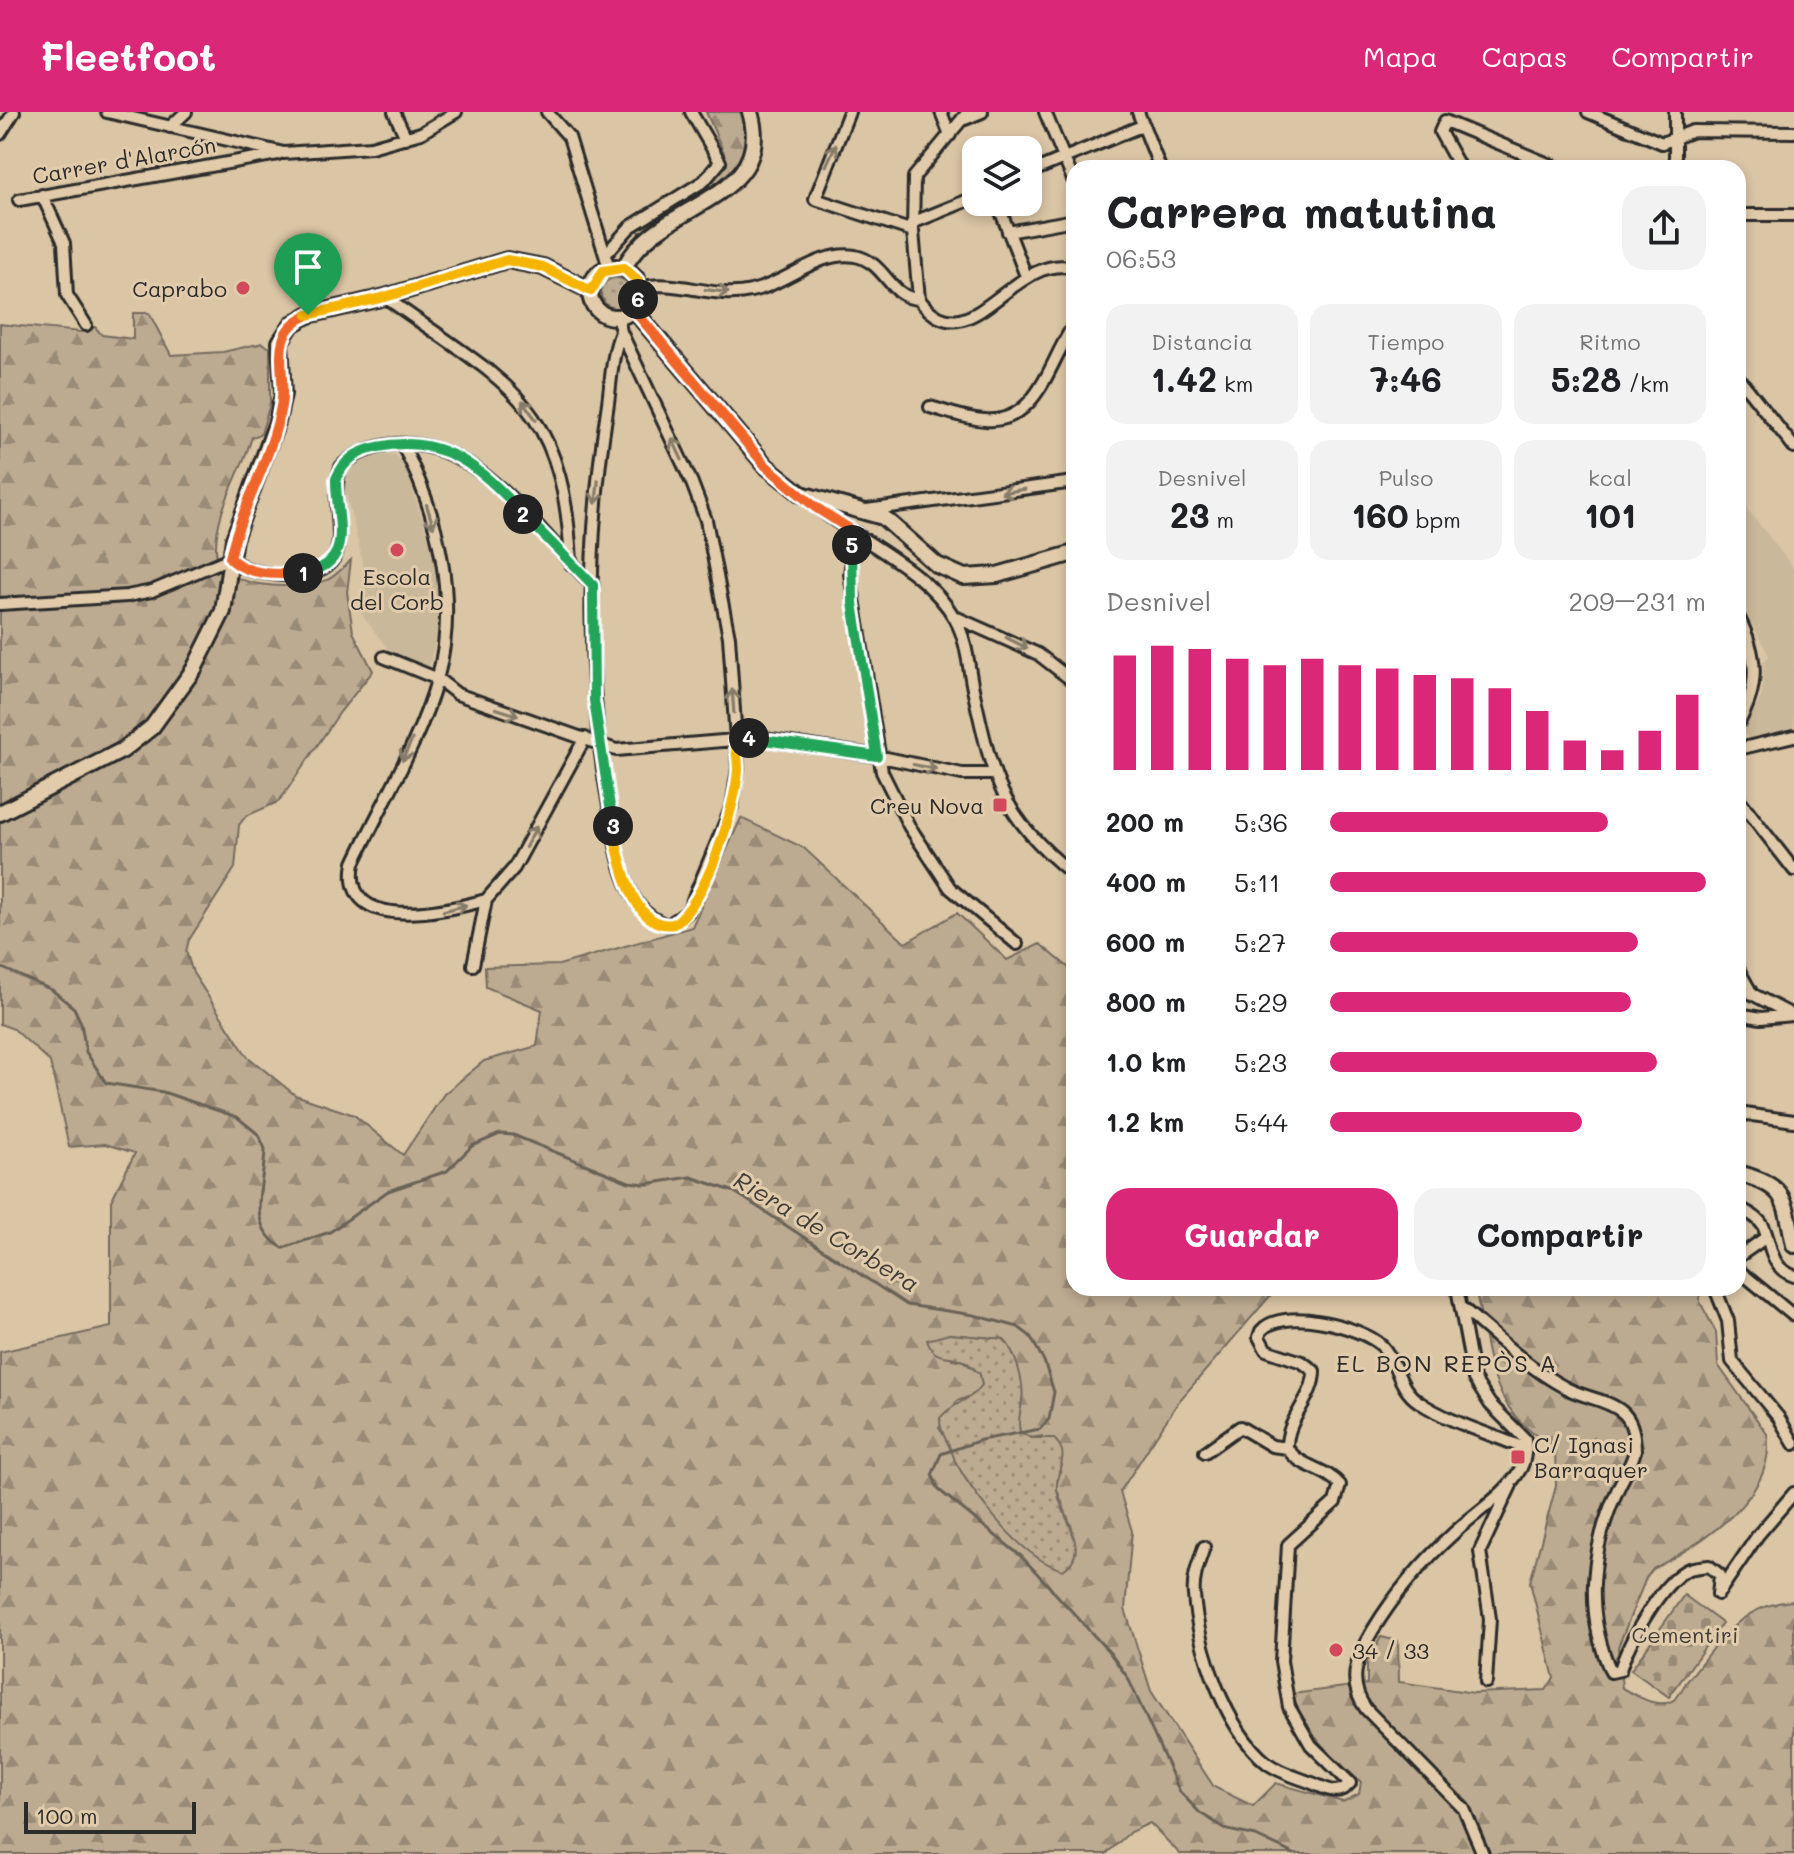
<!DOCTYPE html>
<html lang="es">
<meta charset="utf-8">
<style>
body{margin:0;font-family:Mali,sans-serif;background:#f2f2f2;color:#202124;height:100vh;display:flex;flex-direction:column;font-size:30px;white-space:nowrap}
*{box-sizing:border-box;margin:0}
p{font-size:26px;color:#757577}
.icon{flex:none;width:44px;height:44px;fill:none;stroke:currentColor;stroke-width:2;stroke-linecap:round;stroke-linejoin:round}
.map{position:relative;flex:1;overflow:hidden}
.panel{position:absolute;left:1066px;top:48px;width:680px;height:1136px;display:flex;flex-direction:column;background:#fff;border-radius:24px;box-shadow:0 4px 12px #0003}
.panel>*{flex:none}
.controls{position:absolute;left:962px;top:24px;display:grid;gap:16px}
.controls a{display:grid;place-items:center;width:80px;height:80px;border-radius:16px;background:#fff;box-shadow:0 4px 12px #0003;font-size:40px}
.scale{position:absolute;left:24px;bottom:20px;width:172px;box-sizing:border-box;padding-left:8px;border:4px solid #2b2b2b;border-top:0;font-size:22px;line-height:28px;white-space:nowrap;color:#2b2b2b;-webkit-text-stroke:6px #e1cbaa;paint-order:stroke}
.pin{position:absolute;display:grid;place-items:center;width:68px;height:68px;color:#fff;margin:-82px -34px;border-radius:50% 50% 50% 0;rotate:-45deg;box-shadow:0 0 8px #0007}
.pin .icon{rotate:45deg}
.km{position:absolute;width:40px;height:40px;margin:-20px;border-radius:50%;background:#222;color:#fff;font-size:22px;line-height:40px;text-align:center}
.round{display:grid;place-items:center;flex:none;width:84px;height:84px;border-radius:24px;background:#f2f2f2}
.headline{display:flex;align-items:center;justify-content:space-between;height:136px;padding:0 40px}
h1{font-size:44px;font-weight:700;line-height:60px}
.stats{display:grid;grid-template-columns:repeat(3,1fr);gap:12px;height:136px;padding:8px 40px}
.stats div{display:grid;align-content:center;border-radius:20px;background:#f2f2f2;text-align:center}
.stats b{font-size:34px;font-weight:700}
.stats small{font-size:22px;font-weight:400}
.stats p{font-size:22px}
.chart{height:224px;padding:16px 40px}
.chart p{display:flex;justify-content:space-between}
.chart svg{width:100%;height:144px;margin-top:8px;stroke:#db2777;stroke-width:6}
.primary-button{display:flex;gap:16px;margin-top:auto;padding:16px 40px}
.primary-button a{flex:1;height:92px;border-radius:24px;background:#db2777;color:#fff;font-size:32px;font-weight:700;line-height:92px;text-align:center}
.primary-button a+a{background:#f2f2f2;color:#202124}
ul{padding:0 40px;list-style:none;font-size:26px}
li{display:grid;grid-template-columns:128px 96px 1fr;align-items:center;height:60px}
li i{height:20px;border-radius:10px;background:#db2777}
header{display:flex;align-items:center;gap:48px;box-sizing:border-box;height:112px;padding:0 40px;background:#db2777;color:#fff}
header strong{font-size:38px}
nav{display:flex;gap:44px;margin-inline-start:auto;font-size:28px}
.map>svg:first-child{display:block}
.built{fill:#cab89a}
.forest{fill:url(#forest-firs);stroke:#746b5e;stroke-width:2;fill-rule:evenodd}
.cemetery{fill:url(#cemetery-stones);stroke:#746b5e;stroke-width:2}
.garden{fill:url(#garden-dots);stroke:#746b5e;stroke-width:2}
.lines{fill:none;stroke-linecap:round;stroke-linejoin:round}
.stream{stroke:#696256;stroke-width:3}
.street-casing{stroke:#2b2b2b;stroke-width:16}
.secondary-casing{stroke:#2b2b2b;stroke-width:20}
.street{stroke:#e1cbaa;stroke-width:10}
.secondary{stroke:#e1cbaa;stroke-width:14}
.oneway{stroke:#867b6a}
.split-1-casing{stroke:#fff;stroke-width:16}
.split-2-casing{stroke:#fff;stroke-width:16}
.split-3-casing{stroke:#fff;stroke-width:16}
.split-4-casing{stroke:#fff;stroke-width:16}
.split-5-casing{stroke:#fff;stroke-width:16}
.split-6-casing{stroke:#fff;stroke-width:16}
.split-7-casing{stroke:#fff;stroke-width:16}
.split-1{stroke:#f0652b;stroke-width:10}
.split-2{stroke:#22a559;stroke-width:10}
.split-3{stroke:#22a559;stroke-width:10}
.split-4{stroke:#f5b400;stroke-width:10}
.split-5{stroke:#22a559;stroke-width:10}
.split-6{stroke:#f0652b;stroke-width:10}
.split-7{stroke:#f5b400;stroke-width:10}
.poi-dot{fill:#d1495b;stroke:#e1cbaa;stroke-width:3}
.labels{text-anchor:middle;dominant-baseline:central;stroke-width:6;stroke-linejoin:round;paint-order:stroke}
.street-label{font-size:22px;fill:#2b2b2b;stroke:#e1cbaa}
.poi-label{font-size:22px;fill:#2b2b2b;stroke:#e1cbaa;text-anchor:end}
.park-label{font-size:22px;fill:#413e3a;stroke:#e1cbaa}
.water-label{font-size:24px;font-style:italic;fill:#403d39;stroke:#e1cbaa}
.neighbourhood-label{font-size:24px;letter-spacing:2px;fill:#2b2b2b;stroke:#e1cbaa}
</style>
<header>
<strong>Fleetfoot</strong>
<nav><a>Mapa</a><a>Capas</a><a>Compartir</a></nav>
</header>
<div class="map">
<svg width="1794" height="1742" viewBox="0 0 1794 1742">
<defs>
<pattern id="forest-firs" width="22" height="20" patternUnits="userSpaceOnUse" patternTransform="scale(2)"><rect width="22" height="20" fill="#bdab91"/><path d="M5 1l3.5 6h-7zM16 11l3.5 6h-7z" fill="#9a8b77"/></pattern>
<pattern id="cemetery-stones" width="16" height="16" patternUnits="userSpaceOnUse" patternTransform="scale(2)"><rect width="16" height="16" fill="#bdab91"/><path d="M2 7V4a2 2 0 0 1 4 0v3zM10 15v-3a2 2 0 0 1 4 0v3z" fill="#9a8b77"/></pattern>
<pattern id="garden-dots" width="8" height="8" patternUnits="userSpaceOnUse" patternTransform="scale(2)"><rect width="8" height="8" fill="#bdab91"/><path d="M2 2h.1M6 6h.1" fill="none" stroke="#9a8b77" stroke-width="1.8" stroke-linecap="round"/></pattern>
</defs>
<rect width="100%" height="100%" fill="#dac5a5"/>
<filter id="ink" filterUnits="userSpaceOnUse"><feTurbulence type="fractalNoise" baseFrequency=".0125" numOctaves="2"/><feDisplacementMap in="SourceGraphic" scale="16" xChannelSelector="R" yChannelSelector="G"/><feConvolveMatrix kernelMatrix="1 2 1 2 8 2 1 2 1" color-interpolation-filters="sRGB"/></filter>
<g filter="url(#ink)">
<path class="built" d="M 387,341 L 397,344 L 406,357 L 436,449 L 440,507 L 429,556 L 392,542 L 359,499 L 364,489 L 363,450 L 343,369 L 348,357 L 362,348 Z
M 1738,385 L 1794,457 L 1794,618 L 1750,627 L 1742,620 L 1762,584 L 1764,549 L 1769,544 L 1738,485 Z"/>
<path class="forest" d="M 706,0 L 755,0 C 779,72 704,99 653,129 L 637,118 L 708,72 L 725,54 L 724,41 Z
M 133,201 L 149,201 L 171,243 L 223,240 L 262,231 L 270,236 L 270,292 L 261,322 L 252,325 C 241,362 216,396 216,436 C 215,480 299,478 327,468 C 336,464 344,455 351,448 L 347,480 L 353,520 L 373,559 L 340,600 L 285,681 L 278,690 L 246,704 L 239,713 L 235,756 L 189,828 L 186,839 L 193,861 L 247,944 L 295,983 L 354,1003 L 403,1043 L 444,982 L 484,949 L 537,934 L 542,898 L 486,875 L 485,855 L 559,853 L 692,815 L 741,706 L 804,736 L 905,831 L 957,801 L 1007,848 L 1040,832 L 1074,860 L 1074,1176 L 1277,1176 L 1179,1289 L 1120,1380 L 1132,1419 L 1125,1497 L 1151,1579 L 1214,1675 L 1253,1694 L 1276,1671 L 1343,1690 L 1359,1682 L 1361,1670 C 1329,1642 1306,1622 1292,1582 L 1367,1572 L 1367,1550 L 1381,1525 L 1398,1529 L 1399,1570 L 1474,1581 L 1546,1578 L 1554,1566 L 1530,1470 L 1556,1374 L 1555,1334 C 1487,1303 1490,1239 1475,1176 L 1699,1176 L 1700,1190 L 1716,1220 L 1718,1253 L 1767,1322 C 1778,1385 1700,1432 1653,1457 L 1646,1466 L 1618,1535 L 1622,1576 C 1636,1583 1659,1599 1675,1587 C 1680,1583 1684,1572 1689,1567 C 1717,1530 1743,1491 1794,1489 L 1794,1742 L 1180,1742 L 1150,1711 L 1130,1720 L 1106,1742 L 0,1742 L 0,1240 L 111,1215 L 111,1089 L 135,1041 L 105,1032 L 69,1035 L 50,950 L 14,917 L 0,912 L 0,212 L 81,220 L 95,215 L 102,223 L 133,227 ZM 949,1222 L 1004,1227 L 1022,1288 L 1018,1310 L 1020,1320 L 1031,1326 L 1042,1324 L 1062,1353 L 1056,1375 L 1073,1419 L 1043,1449 C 1014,1424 986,1399 965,1366 C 955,1350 951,1332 939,1316 L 957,1289 L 976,1282 L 982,1273 L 980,1262 L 963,1249 L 952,1247 Z"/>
<path class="cemetery" d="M 1684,1483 L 1722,1511 L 1669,1585 L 1631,1558 Z"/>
<path class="garden" d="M601 181a15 15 0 1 1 30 0a15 15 0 1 1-30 0Z
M 949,1222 L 1004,1227 C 1015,1240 1025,1271 1022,1288 C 1021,1300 1017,1307 1020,1320 L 1031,1326 L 1053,1326 C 1073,1343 1055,1356 1057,1377 C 1059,1404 1094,1438 1063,1458 C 1022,1447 975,1385 955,1349 C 951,1333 939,1321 940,1306 C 952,1291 972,1288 982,1273 L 980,1262 C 975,1258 970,1252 964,1249 C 947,1241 934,1250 927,1228 Z"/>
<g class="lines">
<path class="stream" d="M 0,855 L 52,878 L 74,896 L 81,911 L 86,940 L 106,971 L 163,980 L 237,1005 L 259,1023 L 265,1037 C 265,1073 243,1113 283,1136 L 330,1120 L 388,1079 L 447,1059 L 472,1034 L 500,1022 L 513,1023 L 629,1070 L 645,1072 L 691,1065 L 735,1080 L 907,1193 L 974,1203 L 1018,1215 L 1030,1224 L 1044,1249 L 1054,1280 L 1049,1307 L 1040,1317 L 981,1328 L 941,1342 L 932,1363 L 939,1378 L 1022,1445 L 1110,1541 L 1128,1566 L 1180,1680 L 1200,1701 L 1228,1718 L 1256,1724 L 1294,1742"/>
<g class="street-casing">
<path id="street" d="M 107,0 L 284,41 L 371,35 L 421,21 L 456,0
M 394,0 L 406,26
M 547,0 L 569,25 L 609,156
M 849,0 L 815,87 L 913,119
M 941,0 L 950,23
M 968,0 L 914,65 L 913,119 L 919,187 C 969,255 1012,139 1074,156
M 1045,0 L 1074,70
M 1138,0 L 1160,56
M 1588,0 L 1662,31 L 1693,19 L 1794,20
M 1675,0 L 1675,56
M 965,7 L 982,0
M 170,15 L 186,0
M 0,22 L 14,0
M 1460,56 L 1440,20 L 1445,9 L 1558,56
M 1028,61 L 1144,13
M 42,83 L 64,131 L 67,183 L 86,213
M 19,88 L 278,42
M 997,90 L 1026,164
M 1738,103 L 1794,103
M 912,111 L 976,85
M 1008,120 L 1074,108
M 605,143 L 630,115 L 704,69 L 720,50 L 691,0
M 639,176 C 676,166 714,188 751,179 C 786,172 818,138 855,144 C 886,150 889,186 919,187
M 385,185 C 506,273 564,286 571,452
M 618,206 L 621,220 C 611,244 611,273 607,298 C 587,429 585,564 609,694 C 614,723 618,756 632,782 C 640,798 652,808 668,813 L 688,800 L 732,694 L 738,657 L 729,525 L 706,408 L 692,371 L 621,220
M 1738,265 L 1794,335
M 930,295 C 948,300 967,307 985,308 C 1038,313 1050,247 1074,213
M 402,332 C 439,403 459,489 437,568 C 420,629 381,693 354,751 C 340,824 449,798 486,788
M 805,385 C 847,424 926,454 955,507 C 967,528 968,553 973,577 C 993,667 999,702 1074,763
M 867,398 L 1074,370
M 856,421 L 850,462 L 882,660 L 909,714 L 950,776 L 1017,832
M 0,492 L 127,484 L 152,479 L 230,446 C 243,459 264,462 282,463 C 373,466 323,399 341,355 C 355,340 375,334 396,332 C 481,327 537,420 593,473
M 953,504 L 1038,542 L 1074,570
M 1738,504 C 1758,543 1760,574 1738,612
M 384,545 L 438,567 L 457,582 L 616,638 L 758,626 L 877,644 L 962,662 L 994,662
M 1738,637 L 1794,624
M 1738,686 L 1794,758
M 473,853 L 486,788 L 514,756 L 585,626
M 1738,857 L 1752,882 L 1792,903
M 1738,902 L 1761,906 L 1792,903
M 1738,1001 L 1794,1009
M 1738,1095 C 1747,1100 1760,1106 1764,1116 C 1772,1135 1770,1156 1794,1164
M 1738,1145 L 1765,1126
M 1738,1158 L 1794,1204
M 1457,1176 L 1474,1267 L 1490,1292 L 1525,1327 C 1526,1337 1526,1346 1521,1356 C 1507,1382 1476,1400 1455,1420 C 1422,1450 1396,1480 1373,1518 C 1357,1544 1346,1570 1366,1597 L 1464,1697 L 1483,1742
M 1715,1176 L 1728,1209 L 1732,1249 L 1779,1306 L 1794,1332
M 1461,1195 C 1495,1223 1525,1254 1564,1275 C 1581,1285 1606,1287 1621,1299 C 1633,1308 1635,1326 1635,1339 C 1631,1354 1623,1365 1617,1379 C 1591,1437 1584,1500 1611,1560 L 1620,1558 C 1628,1531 1660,1473 1685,1459 C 1692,1455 1701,1455 1709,1454 L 1720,1463 L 1718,1482
M 1205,1340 L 1240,1315 L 1272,1334 L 1287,1336
M 1204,1435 C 1199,1450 1192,1467 1194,1483 C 1198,1535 1225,1617 1267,1651 C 1280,1661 1297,1665 1312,1671 C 1327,1677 1338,1685 1350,1671 L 1311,1633 L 1289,1595 L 1281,1549 L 1288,1433 L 1335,1390 L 1340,1373 C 1325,1355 1300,1356 1287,1336 C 1286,1306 1314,1287 1314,1259 L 1302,1250 L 1266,1238 L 1259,1225 L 1261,1219 C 1281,1194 1361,1214 1382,1234 C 1398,1251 1398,1277 1419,1290 C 1450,1311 1492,1322 1526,1337
M 1718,1482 L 1758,1423 L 1794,1381
M 1486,1570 L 1490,1507 L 1480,1439 L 1511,1373"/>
</g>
<g class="secondary-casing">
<path id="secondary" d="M590 180a25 25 0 1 1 50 0a25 25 0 1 1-50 0Z
M 624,156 C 657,89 777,90 750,0
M 633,197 L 766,354 L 801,382 L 883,405 L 937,453 L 964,465 L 997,463 L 1074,441
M 0,701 L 123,638 L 152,615 L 194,557 L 223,499 L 234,427 L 277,310 L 283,282 L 280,230 L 292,212 L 308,203 L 385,185 L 507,148 L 543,155 L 591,179
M 1738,1061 C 1788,1075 1784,1086 1794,1133"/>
</g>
<use href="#street" class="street"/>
<use href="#secondary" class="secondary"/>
</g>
<defs><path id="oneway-shaft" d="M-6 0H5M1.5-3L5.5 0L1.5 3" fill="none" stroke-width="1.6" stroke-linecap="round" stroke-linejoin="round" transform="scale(2)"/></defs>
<g class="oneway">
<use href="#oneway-shaft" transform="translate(831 43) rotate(-66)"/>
<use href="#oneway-shaft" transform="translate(717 179) rotate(7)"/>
<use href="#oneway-shaft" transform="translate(529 298) rotate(-126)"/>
<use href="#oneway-shaft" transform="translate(677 337) rotate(-115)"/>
<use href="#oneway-shaft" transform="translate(1013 379) rotate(171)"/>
<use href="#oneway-shaft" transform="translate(597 380) rotate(96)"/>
<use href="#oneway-shaft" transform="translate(430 404) rotate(73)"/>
<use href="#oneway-shaft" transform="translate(1017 531) rotate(27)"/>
<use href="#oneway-shaft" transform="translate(733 589) rotate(-94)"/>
<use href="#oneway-shaft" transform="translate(507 600) rotate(18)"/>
<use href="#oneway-shaft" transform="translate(407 638) rotate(115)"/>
<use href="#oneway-shaft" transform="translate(925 655) rotate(12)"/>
<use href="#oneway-shaft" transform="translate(531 725) rotate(-62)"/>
<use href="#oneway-shaft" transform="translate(455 796) rotate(-14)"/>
</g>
</g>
<g class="lines" filter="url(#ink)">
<g class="split-1-casing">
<path id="split-1" d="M 303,461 C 280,463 247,464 230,446 C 241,394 272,347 281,294 C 288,259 265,221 308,203"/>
</g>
<g class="split-2-casing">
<path id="split-2" d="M 303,461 C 358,453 335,404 336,367 C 344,348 357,339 378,335 C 442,321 483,357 523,402"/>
</g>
<g class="split-3-casing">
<path id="split-3" d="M 523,402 L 593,473 L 594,588 L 613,714"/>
</g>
<g class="split-4-casing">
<path id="split-4" d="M 613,714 C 618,743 632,820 674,812 C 707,789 735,697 738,658 C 738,648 736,637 735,626 L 749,626"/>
</g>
<g class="split-5-casing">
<path id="split-5" d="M 749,626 L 877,644 L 853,491 L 852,433"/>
</g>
<g class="split-6-casing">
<path id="split-6" d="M 638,187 L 633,197 L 766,354 L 815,395 L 856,421 L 852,433"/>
</g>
<g class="split-7-casing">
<path id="split-7" d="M 308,203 L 385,185 L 507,148 L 543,155 L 591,179 L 603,159 L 624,156 L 638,169 L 638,187"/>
</g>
<use href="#split-1" class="split-1"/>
<use href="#split-2" class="split-2"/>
<use href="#split-3" class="split-3"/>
<use href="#split-4" class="split-4"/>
<use href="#split-5" class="split-5"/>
<use href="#split-6" class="split-6"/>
<use href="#split-7" class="split-7"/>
</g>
<g class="poi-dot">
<circle cx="243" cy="176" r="8"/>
<circle cx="397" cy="438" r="8"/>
<rect x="992" y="685" width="16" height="16" rx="4"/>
<rect x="1510" y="1337" width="16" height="16" rx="4"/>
<circle cx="1336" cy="1538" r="8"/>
</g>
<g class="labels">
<g class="street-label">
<text transform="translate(124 48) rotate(-10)">Carrer d'Alarcón</text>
</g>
<g class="poi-label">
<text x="227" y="176">Caprabo</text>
<text x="397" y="464" text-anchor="middle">Escola<tspan x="397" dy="25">del Corb</tspan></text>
<text x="984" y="693">Creu Nova</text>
<text x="1534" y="1332" text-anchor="start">C/ Ignasi<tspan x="1534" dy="25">Barraquer</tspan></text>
<text x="1352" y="1538" text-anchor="start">34 / 33</text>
</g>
<g class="park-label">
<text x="1685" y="1522">Cementiri</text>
</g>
<g class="water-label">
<text transform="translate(827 1119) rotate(31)">Riera de Corbera</text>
</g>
<g class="neighbourhood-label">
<text x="1447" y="1250">EL BON REPÒS A</text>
</g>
</g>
</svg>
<div class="controls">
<a><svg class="icon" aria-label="layers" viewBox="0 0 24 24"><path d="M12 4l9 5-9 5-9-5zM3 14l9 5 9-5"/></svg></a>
</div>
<div class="scale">100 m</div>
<div class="pin" style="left:308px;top:203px;background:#1e9e55"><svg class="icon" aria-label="arrive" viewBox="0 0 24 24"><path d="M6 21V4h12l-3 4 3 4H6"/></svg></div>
<b class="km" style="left:303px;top:461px">1</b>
<b class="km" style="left:523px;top:402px">2</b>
<b class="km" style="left:613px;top:714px">3</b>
<b class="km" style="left:749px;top:626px">4</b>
<b class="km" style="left:852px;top:433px">5</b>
<b class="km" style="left:638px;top:187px">6</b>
<section class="panel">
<div class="headline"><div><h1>Carrera matutina</h1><p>06:53</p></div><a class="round"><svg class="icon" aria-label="share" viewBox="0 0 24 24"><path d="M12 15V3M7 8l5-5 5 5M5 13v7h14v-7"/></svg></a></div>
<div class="stats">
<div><p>Distancia</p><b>1.42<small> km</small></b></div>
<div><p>Tiempo</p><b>7:46</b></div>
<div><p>Ritmo</p><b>5:28<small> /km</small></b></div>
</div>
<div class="stats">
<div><p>Desnivel</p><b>23<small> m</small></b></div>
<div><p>Pulso</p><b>160<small> bpm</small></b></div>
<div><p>kcal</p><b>101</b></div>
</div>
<div class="chart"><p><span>Desnivel</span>209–231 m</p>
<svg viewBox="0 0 160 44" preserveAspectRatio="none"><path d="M5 44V9M15 44V6M25 44V7M35 44V10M45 44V12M55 44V10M65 44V12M75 44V13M85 44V15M95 44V16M105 44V19M115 44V26M125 44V35M135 44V38M145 44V32M155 44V21"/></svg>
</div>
<ul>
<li><b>200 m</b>5:36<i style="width:74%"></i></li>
<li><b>400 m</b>5:11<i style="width:100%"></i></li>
<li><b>600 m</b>5:27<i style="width:82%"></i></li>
<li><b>800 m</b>5:29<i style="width:80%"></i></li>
<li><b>1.0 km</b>5:23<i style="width:87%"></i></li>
<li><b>1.2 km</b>5:44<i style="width:67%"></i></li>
</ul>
<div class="primary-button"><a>Guardar</a><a>Compartir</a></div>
</section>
</div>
